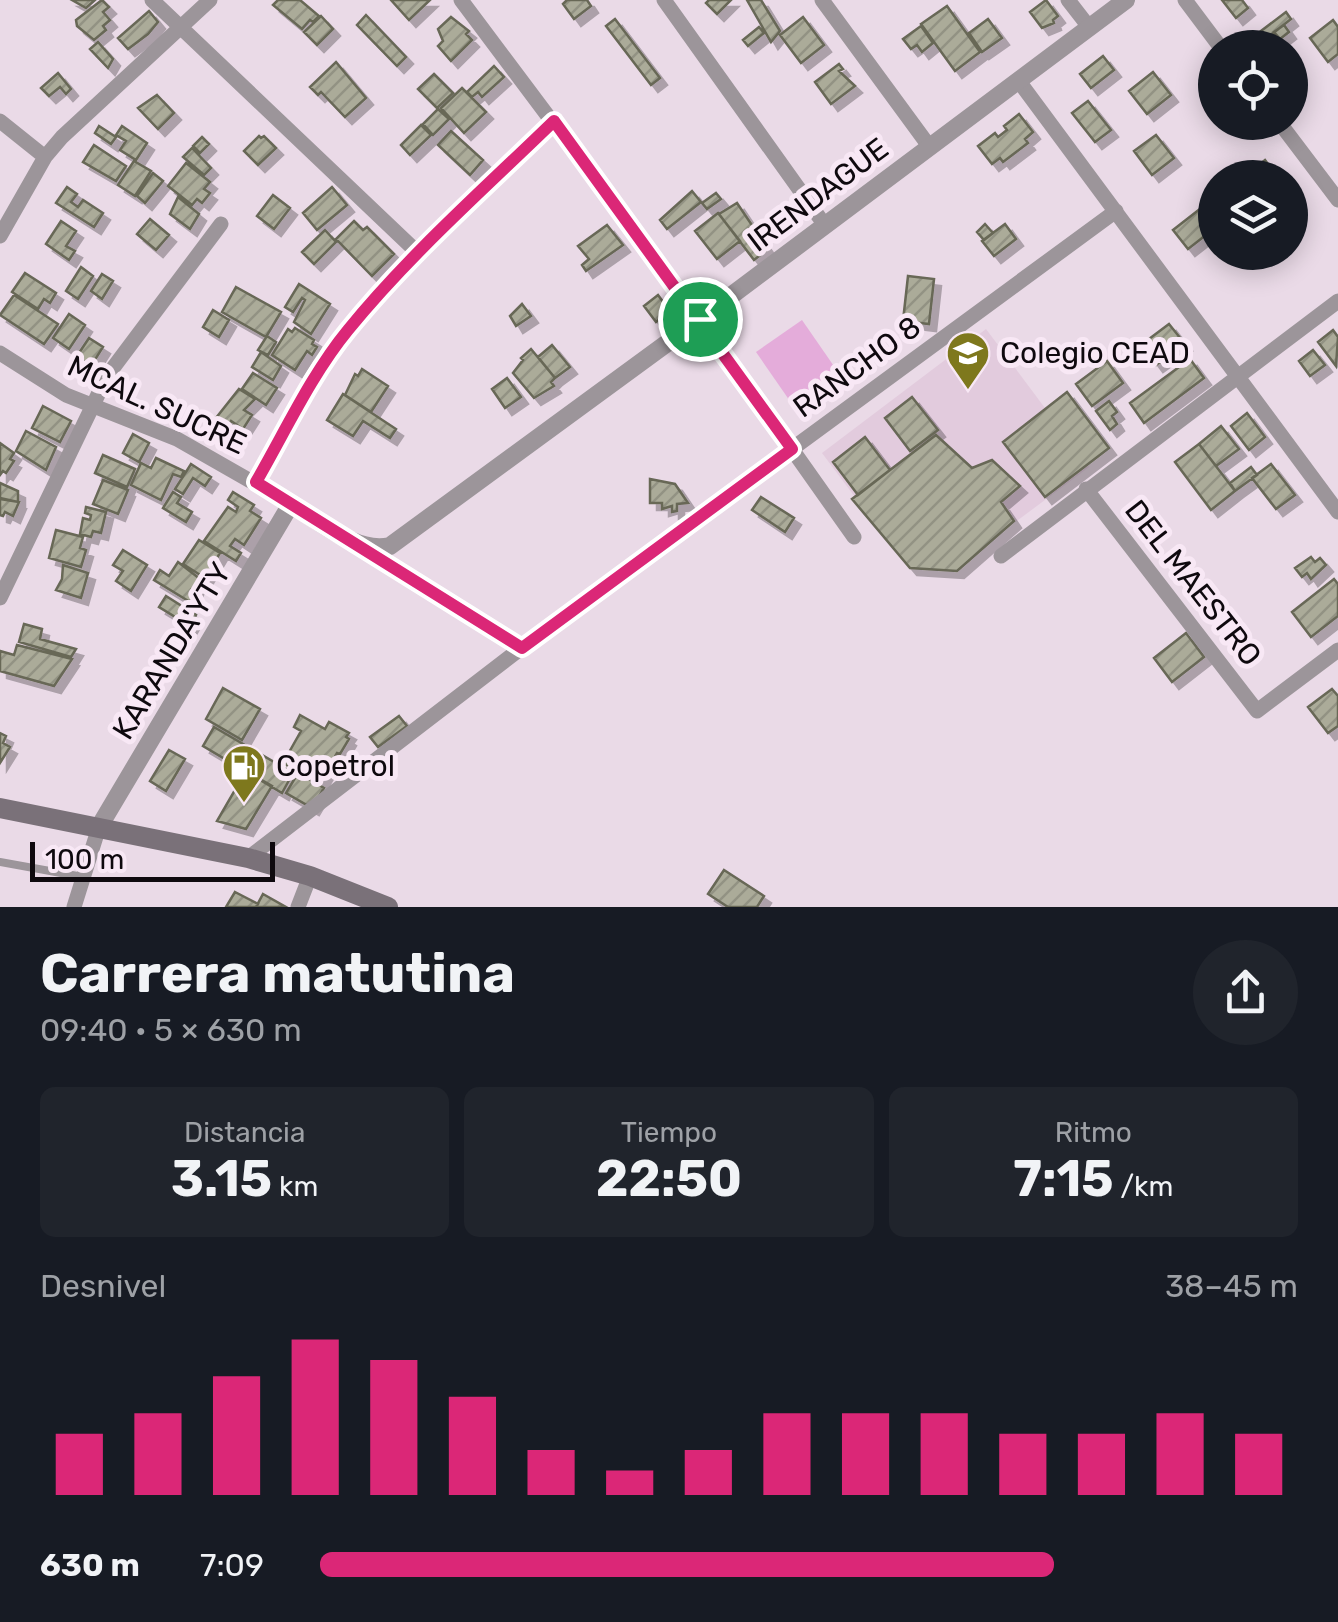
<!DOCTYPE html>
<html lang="es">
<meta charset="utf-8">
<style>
body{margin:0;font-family:Rubik,sans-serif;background:#20242c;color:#f1f3f6;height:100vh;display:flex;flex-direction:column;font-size:38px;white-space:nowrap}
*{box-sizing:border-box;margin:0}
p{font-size:32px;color:#9ea1a6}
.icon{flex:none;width:55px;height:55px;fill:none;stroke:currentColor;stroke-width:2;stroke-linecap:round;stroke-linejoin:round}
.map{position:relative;height:907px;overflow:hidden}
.sheet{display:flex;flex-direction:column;background:#171b24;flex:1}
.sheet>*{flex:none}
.buttons{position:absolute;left:1198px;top:30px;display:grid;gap:20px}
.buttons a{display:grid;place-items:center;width:110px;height:110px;border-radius:50%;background:#171b24;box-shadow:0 5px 25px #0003;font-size:50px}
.scale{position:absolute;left:30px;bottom:25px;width:245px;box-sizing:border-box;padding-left:10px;border:5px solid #0e090e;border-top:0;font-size:28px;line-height:35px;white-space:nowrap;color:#0e090e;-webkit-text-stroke:8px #f8e8f5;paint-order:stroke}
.pin{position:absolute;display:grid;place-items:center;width:85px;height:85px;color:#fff;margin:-42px;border:5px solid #fff;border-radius:50%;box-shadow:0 2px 10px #0007}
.round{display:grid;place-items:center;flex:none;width:105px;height:105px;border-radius:52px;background:#20242c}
.overview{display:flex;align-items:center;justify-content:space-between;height:170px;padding:0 40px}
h1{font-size:55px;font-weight:700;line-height:75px}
.stats{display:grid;grid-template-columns:repeat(3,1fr);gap:15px;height:170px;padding:10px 40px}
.stats div{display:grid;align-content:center;border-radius:15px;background:#20242c;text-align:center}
.stats b{font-size:50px;font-weight:700}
.stats small{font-size:28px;font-weight:400}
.stats p{font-size:28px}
.chart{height:280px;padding:20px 40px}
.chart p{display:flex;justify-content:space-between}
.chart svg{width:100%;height:180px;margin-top:10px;stroke:#db2777;stroke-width:6}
ul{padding:0 40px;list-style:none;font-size:32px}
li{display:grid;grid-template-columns:160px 120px 1fr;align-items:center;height:75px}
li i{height:25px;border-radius:12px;background:#db2777}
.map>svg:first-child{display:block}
.built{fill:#e2cbdd}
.pitch{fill:#e4acda}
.building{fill:url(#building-hatch);stroke:#676757;stroke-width:2.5;filter:url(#shadow)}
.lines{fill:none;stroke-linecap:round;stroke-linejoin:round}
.service{stroke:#9c959a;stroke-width:8}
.minor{stroke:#9c959a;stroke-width:15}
.tertiary{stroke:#9c959a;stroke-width:18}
.secondary{stroke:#7a7179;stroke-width:20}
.route-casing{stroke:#fff;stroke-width:20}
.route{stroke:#db2777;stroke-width:12}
.labels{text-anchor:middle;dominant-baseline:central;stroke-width:10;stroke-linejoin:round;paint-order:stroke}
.street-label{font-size:30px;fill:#0e090e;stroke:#f8e8f5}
.poi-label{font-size:30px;fill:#0e090e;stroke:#f8e8f5;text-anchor:start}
</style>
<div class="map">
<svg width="1338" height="907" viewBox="0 0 1338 907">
<defs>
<pattern id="building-hatch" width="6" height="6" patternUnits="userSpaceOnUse" patternTransform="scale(2.5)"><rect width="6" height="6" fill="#abab99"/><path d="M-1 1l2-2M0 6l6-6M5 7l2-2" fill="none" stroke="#929283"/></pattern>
<filter id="shadow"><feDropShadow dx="7" dy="7" stdDeviation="0" flood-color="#0004"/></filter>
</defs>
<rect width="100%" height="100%" fill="#eadae7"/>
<path class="built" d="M 986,329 L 1089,467 L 950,571 L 897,553 L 822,453 Z"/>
<path class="pitch" d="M 802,320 L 847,385 L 801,417 L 756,352 Z"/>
<path class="building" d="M 72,0 L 95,0 L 86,8 Z
M 102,0 L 109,7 L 103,12 L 110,20 L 103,26 L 106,30 L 94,40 L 77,26 L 76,20 Z
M 278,0 L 300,0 L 319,16 L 313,22 L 310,20 L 302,29 L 273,5 Z
M 391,0 L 430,0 L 409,20 Z
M 567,0 L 587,0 L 591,6 L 574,19 L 563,4 Z
M 709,0 L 731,0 L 717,14 L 706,3 Z
M 747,0 L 761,0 L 780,31 L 771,42 Z
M 1046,0 L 1058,16 L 1053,20 L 1054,23 L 1042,28 L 1030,12 Z
M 1222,0 L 1242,0 L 1248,8 L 1236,18 Z
M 947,6 L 980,52 L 955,71 L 921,24 Z
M 149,11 L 158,22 L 148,34 L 128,49 L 118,38 Z
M 1286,12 L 1291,19 L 1267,38 L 1261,31 Z
M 366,15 L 406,57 L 397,66 L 357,25 Z
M 321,16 L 333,29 L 317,45 L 304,32 Z
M 451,17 L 469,31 L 466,34 L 472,40 L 451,61 L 438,46 L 443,41 L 438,29 Z
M 803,17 L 824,45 L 801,63 L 780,35 Z
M 615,19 L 660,78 L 651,85 L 606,26 Z
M 988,19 L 1002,38 L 982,52 L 969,33 Z
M 1333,20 L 1338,27 L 1338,54 L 1328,62 L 1310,38 Z
M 1284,25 L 1289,32 L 1280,39 L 1274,32 Z
M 921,26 L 933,43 L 922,52 L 917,45 L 911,49 L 903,39 Z
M 759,27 L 764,33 L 748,46 L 743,40 Z
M 98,42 L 113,59 L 108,68 L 90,49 Z
M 1103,56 L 1114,70 L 1091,88 L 1080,74 Z
M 336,62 L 366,98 L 345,117 L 321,92 L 318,95 L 310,87 Z
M 839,64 L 843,69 L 839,71 L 855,86 L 831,104 L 815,82 Z
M 494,66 L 504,77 L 482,97 L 478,92 L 472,97 L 467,92 Z
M 1153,72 L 1171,95 L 1147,114 L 1129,91 Z
M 58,73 L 71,89 L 66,94 L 60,87 L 49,96 L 41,88 Z
M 434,74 L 453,93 L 437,108 L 418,89 Z
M 462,88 L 486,112 L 464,133 L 441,108 Z
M 157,95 L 174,113 L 158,129 L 138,108 Z
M 1088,101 L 1111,130 L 1095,142 L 1072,113 Z
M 438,109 L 449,119 L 433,135 L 423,124 Z
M 1019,114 L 1033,132 L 1025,139 L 1028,143 L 1003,162 L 1000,158 L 992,164 L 978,146 L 995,133 L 998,137 L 1007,130 L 1004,126 Z
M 421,125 L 431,135 L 410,155 L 401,145 Z
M 99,126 L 116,137 L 111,144 L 95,133 Z
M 122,126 L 147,143 L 136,160 L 120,150 L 126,141 L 116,135 Z
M 451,131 L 483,160 L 470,175 L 438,145 Z
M 1156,135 L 1174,158 L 1152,175 L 1134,151 Z
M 259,136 L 261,138 L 264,136 L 276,148 L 258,165 L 244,151 Z
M 202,137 L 209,144 L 200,153 L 193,146 Z
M 94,145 L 126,166 L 116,181 L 83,162 Z
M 192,148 L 211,168 L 204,175 L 183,157 Z
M 1265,160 L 1278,178 L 1243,178 Z
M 134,161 L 151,171 L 135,196 L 118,185 Z
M 186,163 L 210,182 L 204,189 L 210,193 L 202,203 L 197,199 L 192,205 L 168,186 Z
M 153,173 L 163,181 L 145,203 L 137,196 Z
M 67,187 L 77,194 L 71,202 L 78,207 L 83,200 L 103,213 L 94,227 L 56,203 Z
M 332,187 L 347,205 L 317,230 L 303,213 Z
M 692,191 L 701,202 L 667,229 L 660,220 Z
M 716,193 L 721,199 L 707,209 L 702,203 Z
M 273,195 L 290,208 L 274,229 L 257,216 Z
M 178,197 L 199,214 L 190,229 L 170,214 Z
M 737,203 L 768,249 L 754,260 L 719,214 Z
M 1205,205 L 1215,219 L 1215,228 L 1188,249 L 1173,230 Z
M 718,213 L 740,241 L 717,259 L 695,231 Z
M 150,219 L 169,235 L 156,250 L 137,234 Z
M 61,221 L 76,231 L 66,246 L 75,251 L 69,260 L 46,244 Z
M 354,221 L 363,230 L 367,227 L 394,254 L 372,276 L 336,239 Z
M 985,224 L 993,233 L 984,240 L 977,232 Z
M 1005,224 L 1016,239 L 994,256 L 982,241 Z
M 607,225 L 623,245 L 586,271 L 582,265 L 589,259 L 578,246 Z
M 325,230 L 336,242 L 314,264 L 302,252 Z
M 81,267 L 93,276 L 78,299 L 66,291 Z
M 25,273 L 56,293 L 50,303 L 44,299 L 38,309 L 12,292 Z
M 102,274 L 113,281 L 102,299 L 91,291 Z
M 908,276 L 934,279 L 929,324 L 903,321 Z
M 299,284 L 330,304 L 311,334 L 294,322 L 305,300 L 302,298 L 293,312 L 285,307 Z
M 236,287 L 281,312 L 266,337 L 222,312 Z
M 14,295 L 58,324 L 44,344 L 0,315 Z
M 658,295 L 670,311 L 656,322 L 644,306 Z
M 522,304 L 531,316 L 516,326 L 510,316 Z
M 213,310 L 229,320 L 219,337 L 203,327 Z
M 69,314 L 85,325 L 69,349 L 53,338 Z
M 1169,324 L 1185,344 L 1156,365 L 1141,345 Z
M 295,328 L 314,340 L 312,344 L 317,347 L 312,355 L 307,351 L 295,370 L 272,355 L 288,329 L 292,332 Z
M 1333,330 L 1338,337 L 1336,366 L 1318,342 Z
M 267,336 L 276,342 L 268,355 L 258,350 Z
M 89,338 L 103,347 L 91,366 L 77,356 Z
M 552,345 L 570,367 L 555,378 L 538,357 Z
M 531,349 L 555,378 L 551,382 L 554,386 L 534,398 L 513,373 L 523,360 L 521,358 Z
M 1313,350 L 1325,365 L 1310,376 L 1299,361 Z
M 261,352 L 281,366 L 273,380 L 252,367 Z
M 1190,359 L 1204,378 L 1144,423 L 1130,403 Z
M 1107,361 L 1123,383 L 1092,406 L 1076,384 Z
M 362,369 L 388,386 L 371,412 L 345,395 L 355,374 L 358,376 Z
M 253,373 L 277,388 L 266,405 L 242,389 Z
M 507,378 L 521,397 L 505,408 L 492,389 Z
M 239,389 L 255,399 L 244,410 L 252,415 L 243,429 L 231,421 L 224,431 L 212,423 Z
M 1067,392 L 1109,448 L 1045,497 L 1003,442 Z
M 343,394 L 396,429 L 390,438 L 363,421 L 353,436 L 327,420 Z
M 912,397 L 938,430 L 910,451 L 885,418 Z
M 1109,401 L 1117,412 L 1112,416 L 1117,424 L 1110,430 L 1096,411 Z
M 43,406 L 71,421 L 60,442 L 32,428 Z
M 1247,413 L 1265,437 L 1249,450 L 1231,426 Z
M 1221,426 L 1239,449 L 1216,466 L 1199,444 Z
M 26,431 L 56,447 L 46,470 L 16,451 Z
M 133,434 L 149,443 L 139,462 L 123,453 Z
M 936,435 L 972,468 L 992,460 L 1020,486 L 1001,502 L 1014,521 L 957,571 L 910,568 L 852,499 Z
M 865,437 L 890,470 L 858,495 L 833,462 Z
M 0,443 L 14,453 L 10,459 L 14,461 L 6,473 L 3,471 L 0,475 Z
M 1199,444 L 1235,491 L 1211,510 L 1175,462 Z
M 103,455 L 135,469 L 127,487 L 95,473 Z
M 156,458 L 184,471 L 181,477 L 173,474 L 161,500 L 131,485 L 141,463 L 151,468 Z
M 191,464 L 211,477 L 205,486 L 193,478 L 183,494 L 175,489 Z
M 1271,464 L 1295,495 L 1276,509 L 1252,478 Z
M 1251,467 L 1257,475 L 1235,491 L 1230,483 Z
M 650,479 L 675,484 L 688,503 L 677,504 L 677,511 L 672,512 L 672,506 L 662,509 L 662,503 L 650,503 Z
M 103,480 L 128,490 L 118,514 L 93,504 Z
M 0,483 L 18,491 L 18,502 L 0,498 Z
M 173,492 L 181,497 L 177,503 L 192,512 L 186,522 L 163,508 Z
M 233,492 L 254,505 L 250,511 L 261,518 L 244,545 L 235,539 L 230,546 L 241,553 L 236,561 L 204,541 L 228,507 L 236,512 L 238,507 L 228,500 Z
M 761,497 L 794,518 L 785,532 L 752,510 Z
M 0,499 L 19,502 L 13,516 L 5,512 L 3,516 L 0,515 Z
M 86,507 L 106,512 L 101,533 L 93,531 L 91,537 L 80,534 L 83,518 L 90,520 L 91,515 L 85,513 Z
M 56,530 L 83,537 L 80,548 L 86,550 L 81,567 L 49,558 Z
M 199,540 L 220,553 L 205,578 L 183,564 Z
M 123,550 L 147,565 L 131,591 L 116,581 L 123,571 L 113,565 Z
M 1311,557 L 1315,562 L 1320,558 L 1326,565 L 1311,579 L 1307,573 L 1302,577 L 1295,568 Z
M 178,562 L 200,579 L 190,602 L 154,580 L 160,570 L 169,576 Z
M 63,565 L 88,573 L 81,598 L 56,590 L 62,579 Z
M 1334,579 L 1338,584 L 1338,616 L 1311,637 L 1292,612 Z
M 166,596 L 196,615 L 190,626 L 159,607 Z
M 24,624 L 42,629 L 40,639 L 76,649 L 71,657 L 19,642 Z
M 1186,633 L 1204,657 L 1172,682 L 1154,658 Z
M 17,645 L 72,659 L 54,686 L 0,671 L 0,651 L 14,655 Z
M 223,688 L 260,709 L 242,740 L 206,719 Z
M 1332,689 L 1338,696 L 1338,726 L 1328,733 L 1308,707 Z
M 300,715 L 325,729 L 329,722 L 349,733 L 346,737 L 349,739 L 340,754 L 337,753 L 319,784 L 283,763 L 301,731 L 294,727 Z
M 399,716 L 407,726 L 378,747 L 370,737 Z
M 214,727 L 293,773 L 282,793 L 203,746 Z
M 0,733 L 6,736 L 3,743 L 10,747 L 0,763 Z
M 169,750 L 185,759 L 166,791 L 150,781 Z
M 246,771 L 272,786 L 246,829 L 217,821 Z
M 298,773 L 324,788 L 312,808 L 286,793 Z
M 724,870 L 764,896 L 757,907 L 728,907 L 708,894 Z
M 235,892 L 258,904 L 256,907 L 226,907 Z
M 263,894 L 286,907 L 256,907 Z"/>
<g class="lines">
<path class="service" d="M 0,862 L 83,877"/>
<path class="minor" d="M 152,0 L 418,253
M 461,0 L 700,319 L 854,537
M 664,0 L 824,224
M 822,0 L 929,146
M 1068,0 L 1089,27
M 1185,0 L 1221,48
M 1018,80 L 1338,512
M 0,121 L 45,157
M 1279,122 L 1338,200
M 0,236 L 45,157 L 62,137 L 210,0
M 0,353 L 66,395 L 177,439 L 291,504
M 256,482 C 285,432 311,375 348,330 C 409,254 484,189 554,121
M 1086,489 L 1257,711 L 1338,650
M 362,546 L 522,648
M 1001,556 L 1338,301
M 0,598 L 107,376 L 221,224
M 248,858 L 537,636 L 1116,211
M 74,907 L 99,827
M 298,907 L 310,876"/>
<path class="tertiary" d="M 99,827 L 291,504 C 320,521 356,554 390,546 L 700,319 L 1126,0"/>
<path class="secondary" d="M 0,808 L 248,858 L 310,876 L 388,907"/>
</g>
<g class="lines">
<g class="route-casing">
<path id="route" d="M 554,121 L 792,449 L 522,648 L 256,482 C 285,432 311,375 348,330 C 409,255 484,189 554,121 Z"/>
</g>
<use href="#route" class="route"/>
</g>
<defs>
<g id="university-pin" transform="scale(2.25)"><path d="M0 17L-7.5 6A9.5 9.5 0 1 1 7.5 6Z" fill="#7e781d" stroke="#f8e8f5"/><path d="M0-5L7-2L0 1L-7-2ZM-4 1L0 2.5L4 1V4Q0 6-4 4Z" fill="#fff"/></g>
<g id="fuel-pin" transform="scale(2.25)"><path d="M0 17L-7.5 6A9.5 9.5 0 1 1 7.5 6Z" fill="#7e781d" stroke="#f8e8f5"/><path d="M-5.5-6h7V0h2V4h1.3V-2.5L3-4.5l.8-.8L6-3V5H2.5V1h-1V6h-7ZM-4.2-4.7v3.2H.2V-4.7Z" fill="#fff"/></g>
</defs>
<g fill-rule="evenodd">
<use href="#university-pin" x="968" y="353"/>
<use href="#fuel-pin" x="244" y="766"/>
</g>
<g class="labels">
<g class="street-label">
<text transform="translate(818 195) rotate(-37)">IRENDAGUE</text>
<text transform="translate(857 367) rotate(-36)">RANCHO 8</text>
<text transform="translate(157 405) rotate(25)">MCAL. SUCRE</text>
<text transform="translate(1193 583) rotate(52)">DEL MAESTRO</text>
<text transform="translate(172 651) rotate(-59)">KARANDA'YTY</text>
</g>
<g class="poi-label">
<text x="1000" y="353">Colegio CEAD</text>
<text x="276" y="766">Copetrol</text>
</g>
</g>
</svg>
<div class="buttons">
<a><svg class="icon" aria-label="locate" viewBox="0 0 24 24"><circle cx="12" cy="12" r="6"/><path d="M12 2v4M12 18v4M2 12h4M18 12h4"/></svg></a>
<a><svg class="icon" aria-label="layers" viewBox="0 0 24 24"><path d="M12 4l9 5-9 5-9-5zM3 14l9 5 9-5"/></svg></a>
</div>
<div class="scale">100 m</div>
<div class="pin" style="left:700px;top:319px;background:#1e9e55"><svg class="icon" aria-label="arrive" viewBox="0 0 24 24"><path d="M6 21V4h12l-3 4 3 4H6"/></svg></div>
</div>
<section class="sheet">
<div class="overview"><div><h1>Carrera matutina</h1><p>09:40 · 5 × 630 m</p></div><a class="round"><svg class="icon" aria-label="share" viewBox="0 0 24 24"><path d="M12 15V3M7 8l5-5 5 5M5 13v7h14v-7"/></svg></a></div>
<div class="stats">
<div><p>Distancia</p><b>3.15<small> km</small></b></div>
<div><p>Tiempo</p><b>22:50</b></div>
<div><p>Ritmo</p><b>7:15<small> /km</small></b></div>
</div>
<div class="chart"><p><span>Desnivel</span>38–45 m</p>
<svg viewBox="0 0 160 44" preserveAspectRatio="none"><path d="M5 44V29M15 44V24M25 44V15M35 44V6M45 44V11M55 44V20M65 44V33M75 44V38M85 44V33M95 44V24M105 44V24M115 44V24M125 44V29M135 44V29M145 44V24M155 44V29"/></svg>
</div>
<ul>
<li><b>630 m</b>7:09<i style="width:75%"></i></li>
</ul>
</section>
